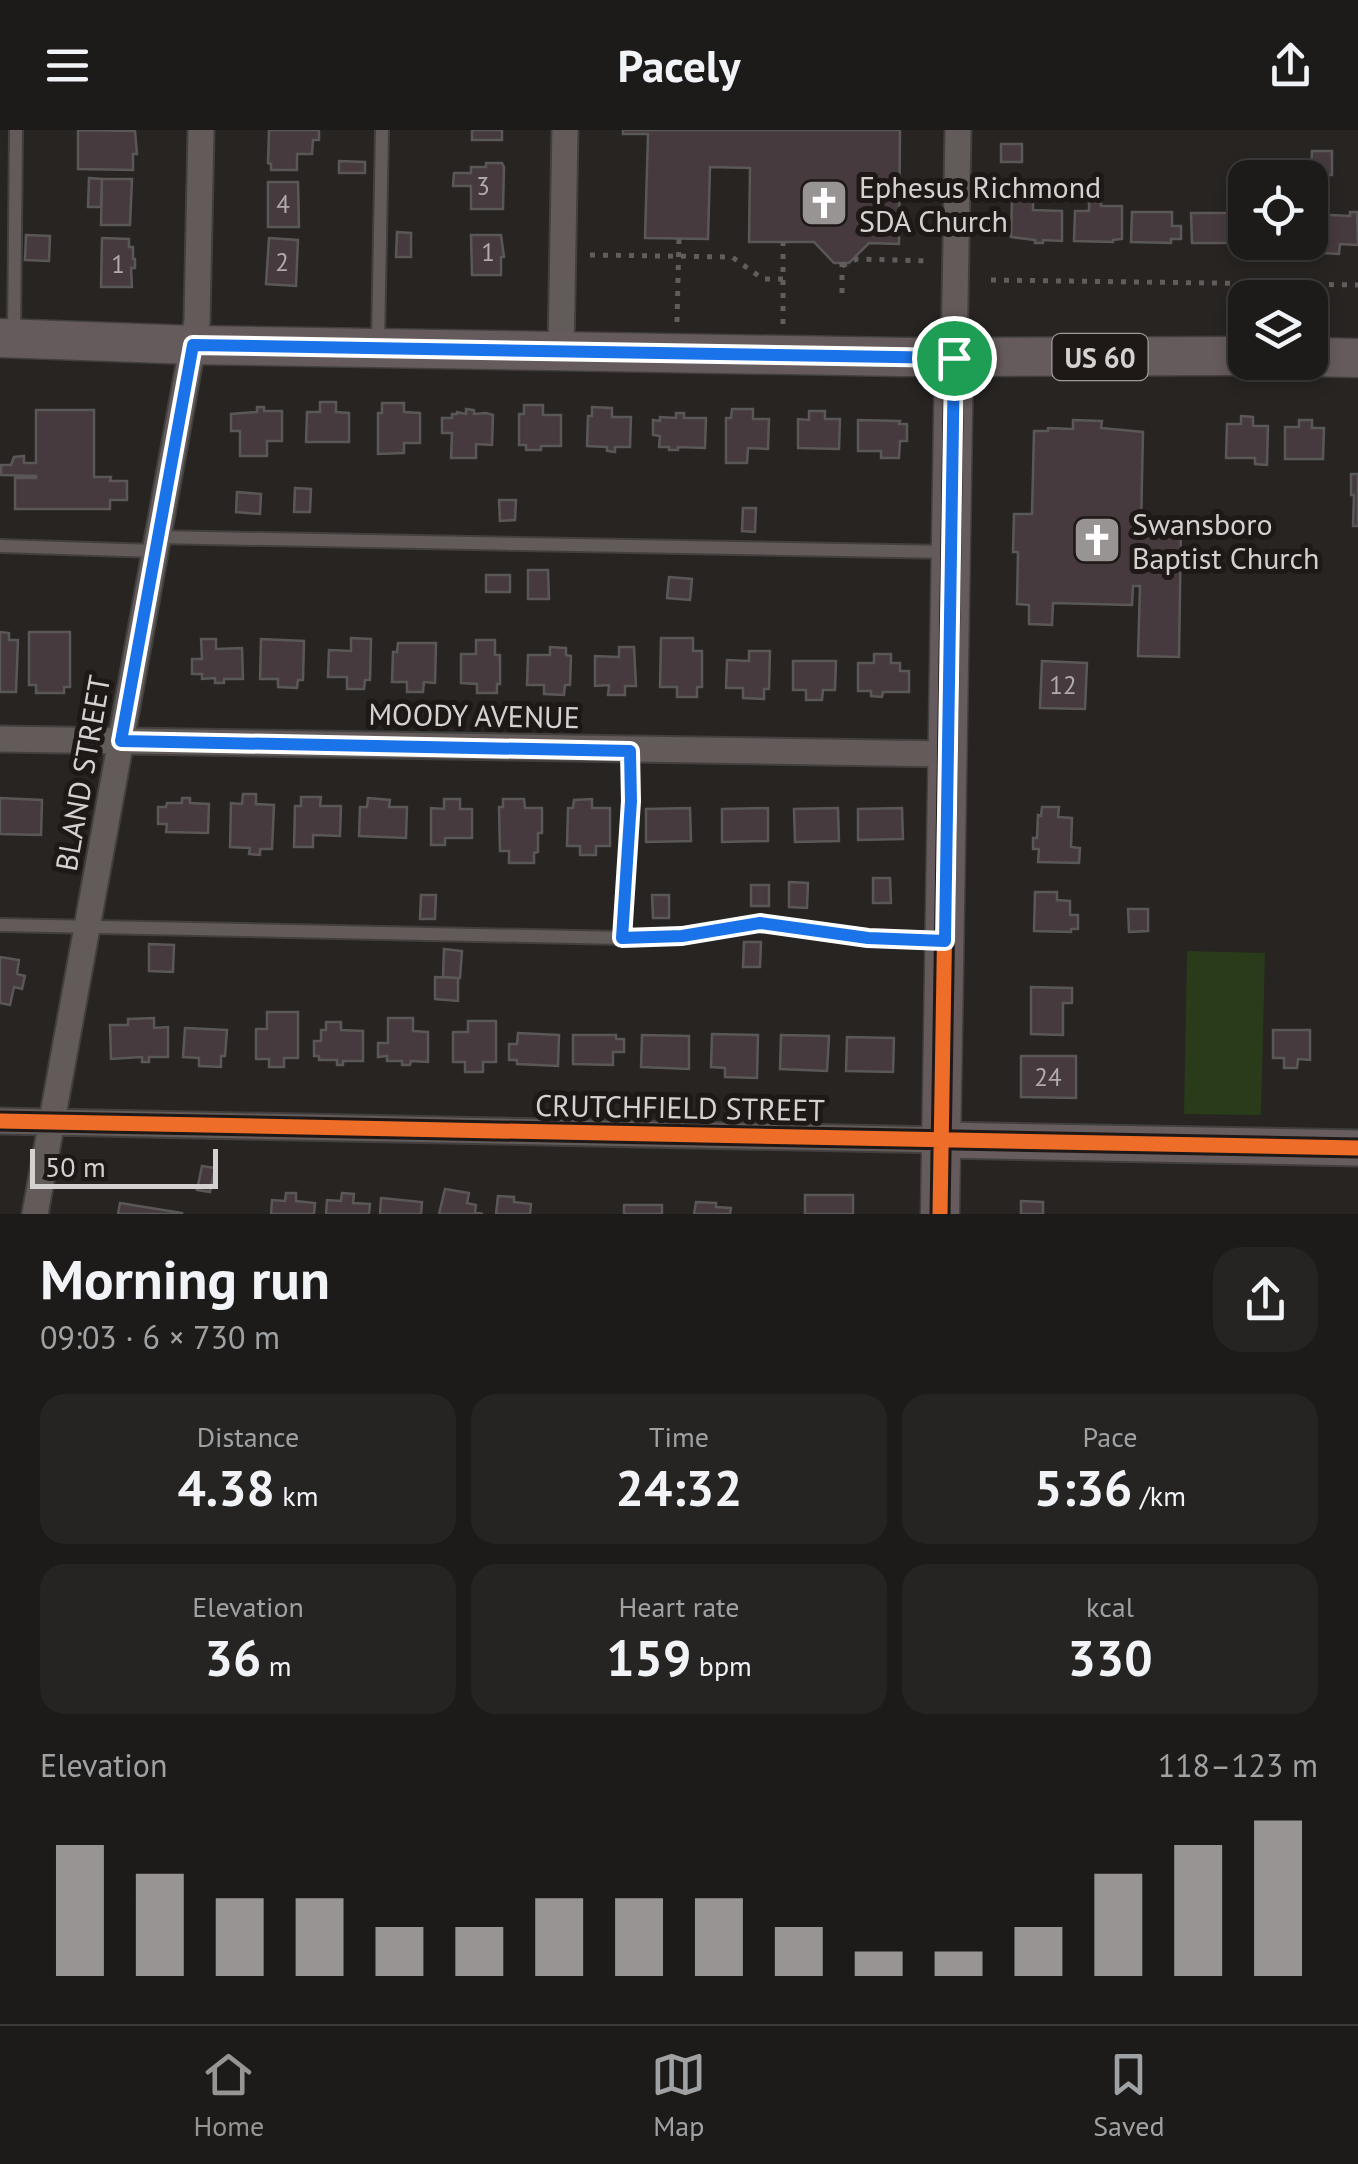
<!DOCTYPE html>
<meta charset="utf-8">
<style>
body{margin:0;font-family:"PT Sans",sans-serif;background:#252423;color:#f1f3f6;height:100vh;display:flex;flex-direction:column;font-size:38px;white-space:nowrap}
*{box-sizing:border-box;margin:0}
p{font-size:32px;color:#a0a1a2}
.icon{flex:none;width:55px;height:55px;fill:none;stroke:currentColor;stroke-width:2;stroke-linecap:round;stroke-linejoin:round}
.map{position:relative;height:1084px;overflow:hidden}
.details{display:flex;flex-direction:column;background:#1d1b1a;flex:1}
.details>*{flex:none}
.buttons{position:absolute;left:1228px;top:30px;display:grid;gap:20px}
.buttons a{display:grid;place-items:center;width:100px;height:100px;border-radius:20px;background:#1d1b1a;box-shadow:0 5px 15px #0003,0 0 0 2px #3b3939;font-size:50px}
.scale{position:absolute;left:30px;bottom:25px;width:188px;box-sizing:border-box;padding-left:10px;border:5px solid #d5d1d0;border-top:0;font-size:28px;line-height:35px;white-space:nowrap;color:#d5d1d0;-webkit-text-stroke:8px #1e1917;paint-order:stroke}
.pin{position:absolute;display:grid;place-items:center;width:85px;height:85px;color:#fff;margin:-42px;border:5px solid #fff;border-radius:50%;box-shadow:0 2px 10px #0007}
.round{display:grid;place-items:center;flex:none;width:105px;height:105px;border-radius:30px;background:#252423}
.headline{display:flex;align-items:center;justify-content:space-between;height:170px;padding:0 40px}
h1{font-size:55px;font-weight:700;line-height:75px}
.stats{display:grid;grid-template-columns:repeat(3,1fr);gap:15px;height:170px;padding:10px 40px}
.stats div{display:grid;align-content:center;border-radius:25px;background:#252423;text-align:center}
.stats b{font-size:50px;font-weight:700}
.stats small{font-size:28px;font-weight:400}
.stats p{font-size:28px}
.chart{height:280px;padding:20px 40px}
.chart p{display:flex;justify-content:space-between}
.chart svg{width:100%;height:180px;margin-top:10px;stroke:#989493;stroke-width:6}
header{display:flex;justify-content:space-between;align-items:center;height:130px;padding:0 40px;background:#1d1b1a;font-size:45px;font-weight:700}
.tab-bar{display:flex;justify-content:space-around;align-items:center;height:140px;border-top:2px solid #3b3939;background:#1d1b1a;font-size:28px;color:#a0a1a2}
.tab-bar a{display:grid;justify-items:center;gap:5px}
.tab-bar .on{color:#989493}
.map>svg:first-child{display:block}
.green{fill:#293b19}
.building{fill:#463a3f;stroke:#5a5857;stroke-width:2.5}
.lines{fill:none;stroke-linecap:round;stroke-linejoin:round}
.lane-casing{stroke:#42403f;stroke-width:16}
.street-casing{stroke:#42403f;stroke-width:29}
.secondary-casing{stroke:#42403f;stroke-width:39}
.primary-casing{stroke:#42403f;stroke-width:41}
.path{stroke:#635c5c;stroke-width:5;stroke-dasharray:5 8;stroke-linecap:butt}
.lane{stroke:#635b5a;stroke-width:12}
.street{stroke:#635b5a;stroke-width:25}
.secondary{stroke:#675d5e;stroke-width:35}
.primary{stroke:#665b5c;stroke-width:38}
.cycleway-casing{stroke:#1e1917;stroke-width:21}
.cycleway{stroke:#ee6e29;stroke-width:15}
.route-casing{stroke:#fff;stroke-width:20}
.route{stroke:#1a73e8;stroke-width:12}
.labels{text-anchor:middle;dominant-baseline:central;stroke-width:10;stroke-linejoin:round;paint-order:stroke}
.number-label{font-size:25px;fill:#b1abac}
.shield{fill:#1e1917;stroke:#9e9a98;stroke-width:2.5}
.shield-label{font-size:28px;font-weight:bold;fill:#d5d1d0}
.poi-label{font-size:30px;fill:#d5d1d0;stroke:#1e1917;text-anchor:start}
.street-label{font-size:30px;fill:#d5d1d0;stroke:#1e1917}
</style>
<header><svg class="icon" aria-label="menu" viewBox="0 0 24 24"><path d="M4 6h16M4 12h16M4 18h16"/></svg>Pacely<svg class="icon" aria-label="share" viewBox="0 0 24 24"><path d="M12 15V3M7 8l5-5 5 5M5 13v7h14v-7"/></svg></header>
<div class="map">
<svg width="1358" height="1084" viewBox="0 0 1358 1084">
<rect width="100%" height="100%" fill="#272422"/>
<path class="green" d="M 1187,821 L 1265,823 L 1261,985 L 1184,984 Z"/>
<path class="building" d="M 78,0 L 135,1 L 137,24 L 133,24 L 133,40 L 78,39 Z
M 269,0 L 319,0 L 319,10 L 313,10 L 312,24 L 297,24 L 297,40 L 271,40 L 271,34 L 268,33 Z
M 472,0 L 502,0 L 502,10 L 472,10 Z
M 623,0 L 900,0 L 899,114 L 869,113 L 849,133 L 834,133 L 814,112 L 749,112 L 750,38 L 710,37 L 708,109 L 645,108 L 648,4 L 623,4 Z
M 1001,14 L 1022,14 L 1022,32 L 1001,32 Z
M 1312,21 L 1332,21 L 1332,45 L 1311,44 Z
M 339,31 L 365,32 L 365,43 L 339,43 Z
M 486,33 L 502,33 L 504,37 L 503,79 L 471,79 L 471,56 L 453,56 L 454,43 L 471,43 L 471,37 L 486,37 Z
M 89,48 L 102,49 L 101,77 L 88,77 Z
M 102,49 L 132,49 L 130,95 L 101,95 Z
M 268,52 L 298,52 L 299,97 L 268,97 Z
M 1012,69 L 1033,70 L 1033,80 L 1062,81 L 1062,111 L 1043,110 L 1043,113 L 1035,113 L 1035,110 L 1011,107 Z
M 1089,72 L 1101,72 L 1101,76 L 1122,76 L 1122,109 L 1113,110 L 1113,112 L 1074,111 L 1075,81 L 1089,81 Z
M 1132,82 L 1172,82 L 1172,96 L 1181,96 L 1181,109 L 1171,109 L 1171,113 L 1131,112 Z
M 1350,82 L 1357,82 L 1358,115 L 1340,114 L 1339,124 L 1323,123 L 1324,114 L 1310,113 L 1312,84 L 1350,86 Z
M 1191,83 L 1232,83 L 1232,96 L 1240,96 L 1240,116 L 1231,116 L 1231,113 L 1192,113 Z
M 397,102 L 411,103 L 411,127 L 396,127 Z
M 26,105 L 50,106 L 49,131 L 25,130 Z
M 471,105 L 501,105 L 504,127 L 501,127 L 501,145 L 472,145 Z
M 102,108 L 129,109 L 129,117 L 133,117 L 133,129 L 135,129 L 135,138 L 131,138 L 132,157 L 101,157 Z
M 269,108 L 298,110 L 296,156 L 266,154 Z
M 320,272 L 336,272 L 336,282 L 349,283 L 349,312 L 306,312 L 307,282 L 320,282 Z
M 382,273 L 404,273 L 404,282 L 420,283 L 420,313 L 404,313 L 404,323 L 378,324 L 378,283 L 382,283 Z
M 524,275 L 543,275 L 543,285 L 561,285 L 561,316 L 541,316 L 541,320 L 526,320 L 526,315 L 519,315 L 519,284 L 524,284 Z
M 257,277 L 264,277 L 264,281 L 282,281 L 282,311 L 267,311 L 267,326 L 240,326 L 240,301 L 231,301 L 231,284 L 257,282 Z
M 592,277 L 612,278 L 612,287 L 631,287 L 630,317 L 615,317 L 615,322 L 607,321 L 607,317 L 587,316 L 588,286 L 592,286 Z
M 466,279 L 474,280 L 474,284 L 486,283 L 493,285 L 492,315 L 476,314 L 476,328 L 451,328 L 452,303 L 442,303 L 442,288 L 452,288 L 452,284 L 457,284 L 457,282 L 466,284 Z
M 732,279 L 753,279 L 753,289 L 769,289 L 768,319 L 748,318 L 747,333 L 726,333 L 726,288 L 731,288 Z
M 36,280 L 94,280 L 94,347 L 111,347 L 110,351 L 127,351 L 127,370 L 110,370 L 110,379 L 15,379 L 15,348 L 36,348 L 36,346 L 1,345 L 1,335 L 11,335 L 14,327 L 24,326 L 24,333 L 36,333 Z
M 809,281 L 825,281 L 825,289 L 840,289 L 839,319 L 798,318 L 798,289 L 809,290 Z
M 676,283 L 684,283 L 684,288 L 706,288 L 705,318 L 678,317 L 678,320 L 669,320 L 669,317 L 659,317 L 660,306 L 653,305 L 653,290 L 660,291 L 660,287 L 676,288 Z
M 1241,286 L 1253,287 L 1253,296 L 1268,296 L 1267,335 L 1255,334 L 1255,328 L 1226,328 L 1227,294 L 1241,294 Z
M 858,290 L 900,291 L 899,294 L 907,294 L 907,311 L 900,311 L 899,328 L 881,328 L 881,321 L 858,321 Z
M 1073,290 L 1102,291 L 1101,298 L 1143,302 L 1141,397 L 1181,398 L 1179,527 L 1138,526 L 1140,456 L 1133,456 L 1132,475 L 1053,473 L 1052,495 L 1029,494 L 1029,475 L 1017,474 L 1018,422 L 1013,422 L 1014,384 L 1032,384 L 1034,301 L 1048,301 L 1048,298 L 1073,299 Z
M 1299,290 L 1312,290 L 1312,298 L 1324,298 L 1323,329 L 1285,329 L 1285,297 L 1299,297 Z
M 1351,344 L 1358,344 L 1358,396 L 1353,396 L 1354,365 L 1351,365 Z
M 295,358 L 311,359 L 310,382 L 294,382 Z
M 237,362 L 261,364 L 260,384 L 236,382 Z
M 499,370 L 516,370 L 515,390 L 500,391 Z
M 743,378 L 756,378 L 755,402 L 742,401 Z
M 528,440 L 548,440 L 549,469 L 528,469 Z
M 486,445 L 510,445 L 510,462 L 486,462 Z
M 669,447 L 692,449 L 690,470 L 667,468 Z
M 0,502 L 9,503 L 9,510 L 18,510 L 16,562 L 0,562 Z
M 29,502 L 70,502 L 70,557 L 64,557 L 64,563 L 36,563 L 36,555 L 29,555 Z
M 351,508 L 371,509 L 370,550 L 365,550 L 364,559 L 347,559 L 347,547 L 328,547 L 329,520 L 351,521 Z
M 661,508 L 693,508 L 693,521 L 702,521 L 702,557 L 697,557 L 697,567 L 677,567 L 677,557 L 660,557 Z
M 201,509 L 216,509 L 216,519 L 242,518 L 243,549 L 224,549 L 224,553 L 215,553 L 215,548 L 202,549 L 202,544 L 192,544 L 192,529 L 202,529 Z
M 261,509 L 304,511 L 303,550 L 298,550 L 297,558 L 278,557 L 278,549 L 260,549 Z
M 476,510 L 495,510 L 495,525 L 500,525 L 500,554 L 497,554 L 497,563 L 477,563 L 477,554 L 461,553 L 461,524 L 476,524 Z
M 398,513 L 436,513 L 435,553 L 424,552 L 423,562 L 407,562 L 407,552 L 392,552 L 393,522 L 397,522 Z
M 550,517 L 566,518 L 566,525 L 571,526 L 570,555 L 565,555 L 564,565 L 544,564 L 544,555 L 527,555 L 528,525 L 550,525 Z
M 619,517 L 634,517 L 636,556 L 625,556 L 625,565 L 608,565 L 609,555 L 595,556 L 595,526 L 619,527 Z
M 749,521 L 770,521 L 769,559 L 764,559 L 764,569 L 743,568 L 743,558 L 726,558 L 727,530 L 749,531 Z
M 874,524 L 891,524 L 891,533 L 900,533 L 900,541 L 909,541 L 909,562 L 883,562 L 882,567 L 871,566 L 871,561 L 858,561 L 858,533 L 874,533 Z
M 793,531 L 836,531 L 835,560 L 823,560 L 822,570 L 806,570 L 806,560 L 793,560 Z
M 1042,531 L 1087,533 L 1085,579 L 1040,578 Z
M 243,664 L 256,664 L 256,674 L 274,675 L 272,719 L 260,719 L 260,725 L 249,724 L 250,718 L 230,717 L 231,673 L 242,674 Z
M 301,667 L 321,667 L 320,676 L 341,676 L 340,706 L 313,705 L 313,717 L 294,717 L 295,676 L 301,676 Z
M 0,668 L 42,670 L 41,705 L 0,704 Z
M 182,668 L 190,668 L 190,673 L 209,674 L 208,703 L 166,702 L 167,694 L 158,694 L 158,677 L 166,677 L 167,673 L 182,673 Z
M 368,668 L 390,670 L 389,677 L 407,677 L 406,708 L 359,706 L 360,677 L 367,677 Z
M 444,669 L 460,669 L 460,679 L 472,679 L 472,708 L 445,708 L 445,715 L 431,715 L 431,678 L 444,679 Z
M 503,669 L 524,669 L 525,678 L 542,678 L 542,703 L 538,703 L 538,722 L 534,723 L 534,733 L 509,733 L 509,721 L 500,721 L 499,677 L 503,677 Z
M 592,669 L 592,678 L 610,678 L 610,716 L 596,716 L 596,725 L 580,725 L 580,716 L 567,716 L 568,678 L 573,678 L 574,670 Z
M 1042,677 L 1059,677 L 1058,687 L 1072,688 L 1071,717 L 1080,718 L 1079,733 L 1038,732 L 1039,719 L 1033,719 L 1033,708 L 1037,708 L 1038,685 L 1041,686 Z
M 690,678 L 691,711 L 646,712 L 646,679 Z
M 768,678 L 768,711 L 722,712 L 722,679 Z
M 838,678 L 839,711 L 795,712 L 794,679 Z
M 902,678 L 903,709 L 858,710 L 858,679 Z
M 873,748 L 890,748 L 891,773 L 873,773 Z
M 789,752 L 808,753 L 807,778 L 789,777 Z
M 751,755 L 769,755 L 769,776 L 751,776 Z
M 1035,762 L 1057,762 L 1057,770 L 1070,771 L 1070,785 L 1078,785 L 1078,799 L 1071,799 L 1071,802 L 1034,801 Z
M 421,765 L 436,765 L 435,789 L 420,789 Z
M 652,765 L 669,765 L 669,788 L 653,788 Z
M 1128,779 L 1148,779 L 1148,801 L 1129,802 Z
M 744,812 L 761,812 L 760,837 L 743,837 Z
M 149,814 L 174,815 L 173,842 L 149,841 Z
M 444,819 L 462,821 L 460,848 L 443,847 Z
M 0,827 L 19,830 L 17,844 L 25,846 L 22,859 L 14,857 L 10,875 L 0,873 Z
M 435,847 L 458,848 L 458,871 L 435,869 Z
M 1031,857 L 1072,858 L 1072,873 L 1063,873 L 1063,905 L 1031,904 Z
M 267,882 L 298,882 L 298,928 L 284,928 L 284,937 L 269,937 L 269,929 L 256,929 L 256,899 L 267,899 Z
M 154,888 L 154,898 L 168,897 L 168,927 L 149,927 L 149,932 L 142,932 L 142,927 L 111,929 L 110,895 L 128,895 L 128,889 Z
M 388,888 L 413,888 L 413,901 L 428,902 L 428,932 L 411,931 L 410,935 L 402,935 L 402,931 L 387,931 L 387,926 L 378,927 L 378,913 L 388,913 Z
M 468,891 L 496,891 L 496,932 L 483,932 L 483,942 L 465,942 L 465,932 L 453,932 L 453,902 L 468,902 Z
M 326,892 L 341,892 L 341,900 L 363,901 L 363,931 L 343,931 L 343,935 L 337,935 L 337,930 L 319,930 L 319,926 L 314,926 L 314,911 L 321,911 L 321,900 L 326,900 Z
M 185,898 L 227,900 L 225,926 L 221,926 L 221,937 L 199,936 L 199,928 L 183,927 Z
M 1273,900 L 1310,900 L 1310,930 L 1298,929 L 1297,938 L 1284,938 L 1284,928 L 1273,928 Z
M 518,903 L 559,905 L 558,936 L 517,934 L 517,930 L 509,930 L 509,914 L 517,914 Z
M 712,904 L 758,905 L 757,948 L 725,947 L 725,938 L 711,937 Z
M 573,905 L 616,905 L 616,909 L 624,909 L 624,922 L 613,922 L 613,935 L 573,934 Z
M 642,905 L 689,906 L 689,939 L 641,937 Z
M 781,905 L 829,906 L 827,941 L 780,939 Z
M 847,907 L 894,908 L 893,942 L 846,941 Z
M 1021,926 L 1076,926 L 1076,968 L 1021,967 Z
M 202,1036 L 215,1038 L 210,1062 L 197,1060 Z
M 445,1059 L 469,1063 L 467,1073 L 476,1075 L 475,1082 L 483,1084 L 439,1084 Z
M 286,1063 L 296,1063 L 296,1071 L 315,1073 L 314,1084 L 271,1084 L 272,1070 L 285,1071 Z
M 342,1063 L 354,1064 L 353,1073 L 370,1074 L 369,1084 L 326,1084 L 327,1070 L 341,1071 Z
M 805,1065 L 853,1065 L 853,1084 L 805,1084 Z
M 498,1066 L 514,1067 L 514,1072 L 531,1074 L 530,1084 L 496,1084 Z
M 381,1068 L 422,1072 L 421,1084 L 380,1084 Z
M 1021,1071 L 1043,1072 L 1043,1084 L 1021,1084 Z
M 696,1072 L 716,1073 L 716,1077 L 731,1078 L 730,1084 L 694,1084 Z
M 120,1073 L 182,1083 L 182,1084 L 118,1084 Z
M 624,1075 L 662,1075 L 662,1084 L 624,1084 Z"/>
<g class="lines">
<g class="lane-casing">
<path id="lane" d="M 14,206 L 16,0
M 378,212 L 382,0
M 157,407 L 948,422
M 0,416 L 155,421
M 0,795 L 622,808 L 681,806 L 760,793 L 868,807 L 943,811
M 622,808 L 631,671 L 630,621"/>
</g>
<g class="street-casing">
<path id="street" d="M 561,219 L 565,0
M 954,227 L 958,0
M 0,609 L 947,624
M 0,991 L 942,1010
M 35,1084 L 197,191 L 201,0"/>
</g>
<g class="secondary-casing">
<path id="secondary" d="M 942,1010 L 1358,1018"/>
</g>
<g class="primary-casing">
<path id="primary" d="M 0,208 L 193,215 L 903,227 L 1245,226
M 1310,227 L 1358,228
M 940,1084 L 954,227"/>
</g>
<path class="path" d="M 590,125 L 732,127 L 763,149 L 783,149
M 842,132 L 842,171
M 842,136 L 857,129 L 931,131
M 991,150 L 1358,155
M 677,192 L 679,108
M 783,194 L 783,112"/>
<use href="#lane" class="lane"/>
<use href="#street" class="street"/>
<use href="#secondary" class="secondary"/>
<use href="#primary" class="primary"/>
<g class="cycleway-casing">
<path id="cycleway" d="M 0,991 L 1358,1018
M 940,1084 L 954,227"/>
</g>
<use href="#cycleway" class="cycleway"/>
</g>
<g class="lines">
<g class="route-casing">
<path id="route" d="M 193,215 L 954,228 L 945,811 L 868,808 L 760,793 L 682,806 L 622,808 L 631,671 L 630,621 L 121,611 Z"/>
</g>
<use href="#route" class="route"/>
</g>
<defs>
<g id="church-square" transform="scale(2.5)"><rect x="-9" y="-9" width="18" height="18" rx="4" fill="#989493" stroke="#1e1917"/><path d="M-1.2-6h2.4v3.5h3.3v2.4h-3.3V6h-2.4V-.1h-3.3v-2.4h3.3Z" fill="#fff"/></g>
</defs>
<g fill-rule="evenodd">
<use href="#church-square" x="824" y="73"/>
<use href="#church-square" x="1097" y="410"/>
</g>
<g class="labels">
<g class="number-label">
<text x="483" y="56">3</text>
<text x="283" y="74">4</text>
<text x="488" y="122">1</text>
<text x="282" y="132">2</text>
<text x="118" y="134">1</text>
<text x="1063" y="555">12</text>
<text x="1048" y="947">24</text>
</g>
<rect class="shield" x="1052.5" y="204" width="95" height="46" rx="8"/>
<g class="shield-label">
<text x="1100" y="227">US 60</text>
</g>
<g class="poi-label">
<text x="859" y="56">Ephesus Richmond<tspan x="859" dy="34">SDA Church</tspan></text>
<text x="1132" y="393">Swansboro<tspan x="1132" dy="34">Baptist Church</tspan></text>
</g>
<g class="street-label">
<text transform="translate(474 585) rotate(1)">MOODY AVENUE</text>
<text transform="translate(82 643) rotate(-80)">BLAND STREET</text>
<text transform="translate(680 977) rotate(1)">CRUTCHFIELD STREET</text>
</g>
</g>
</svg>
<div class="buttons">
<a><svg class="icon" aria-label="locate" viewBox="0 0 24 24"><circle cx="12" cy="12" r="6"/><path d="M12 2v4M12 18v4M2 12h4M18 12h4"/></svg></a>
<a><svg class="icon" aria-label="layers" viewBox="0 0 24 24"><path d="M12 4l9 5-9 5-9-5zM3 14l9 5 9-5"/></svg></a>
</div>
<div class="scale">50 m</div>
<div class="pin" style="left:954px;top:228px;background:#1e9e55"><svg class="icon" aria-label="arrive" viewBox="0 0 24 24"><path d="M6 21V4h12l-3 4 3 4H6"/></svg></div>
</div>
<section class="details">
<div class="headline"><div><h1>Morning run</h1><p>09:03 · 6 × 730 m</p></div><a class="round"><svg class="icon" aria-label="share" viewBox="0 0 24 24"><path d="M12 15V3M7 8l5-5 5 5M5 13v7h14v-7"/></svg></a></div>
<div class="stats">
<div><p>Distance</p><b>4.38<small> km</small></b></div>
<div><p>Time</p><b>24:32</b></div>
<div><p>Pace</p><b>5:36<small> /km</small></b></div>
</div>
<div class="stats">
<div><p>Elevation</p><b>36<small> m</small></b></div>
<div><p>Heart rate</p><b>159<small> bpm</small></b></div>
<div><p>kcal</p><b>330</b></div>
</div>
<div class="chart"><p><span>Elevation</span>118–123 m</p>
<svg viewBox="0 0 160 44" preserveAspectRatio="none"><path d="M5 44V12M15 44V19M25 44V25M35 44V25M45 44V32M55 44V32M65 44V25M75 44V25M85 44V25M95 44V32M105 44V38M115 44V38M125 44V32M135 44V19M145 44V12M155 44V6"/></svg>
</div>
</section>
<nav class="tab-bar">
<a class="on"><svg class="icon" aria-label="home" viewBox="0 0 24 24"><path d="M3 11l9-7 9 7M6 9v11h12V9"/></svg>Home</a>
<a><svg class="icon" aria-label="map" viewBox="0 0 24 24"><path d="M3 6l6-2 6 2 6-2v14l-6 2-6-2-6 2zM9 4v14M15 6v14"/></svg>Map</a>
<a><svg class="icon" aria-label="saved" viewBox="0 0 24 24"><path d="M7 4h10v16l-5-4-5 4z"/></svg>Saved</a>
</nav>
